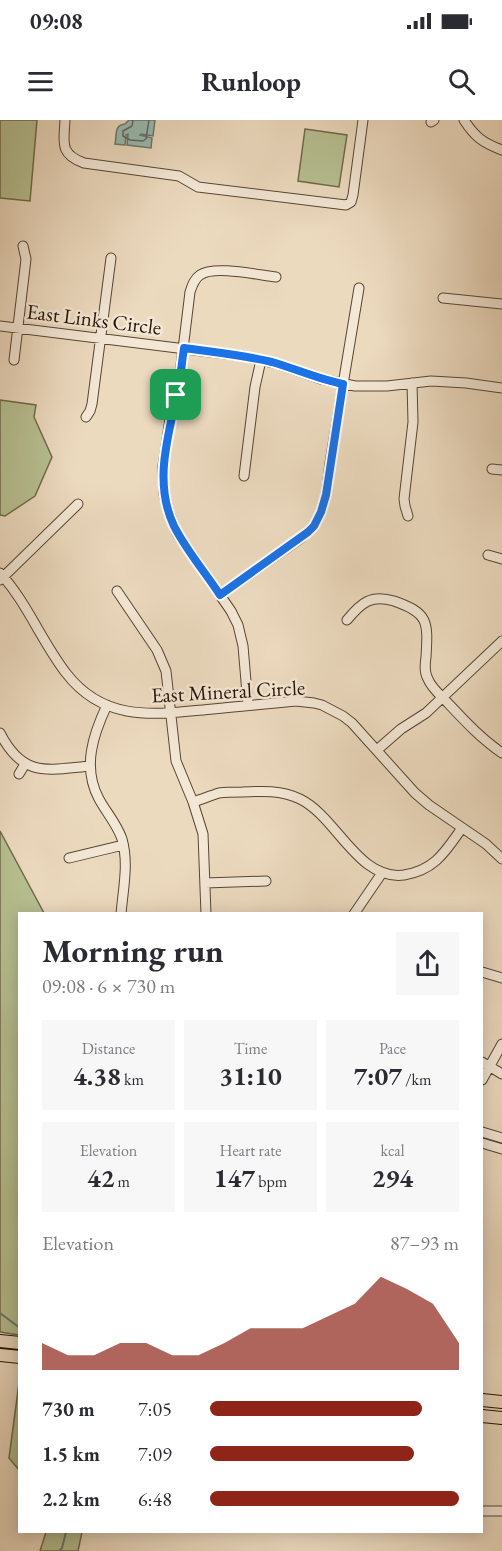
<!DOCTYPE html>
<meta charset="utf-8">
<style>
body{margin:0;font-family:"EB Garamond",serif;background:#f7f7f7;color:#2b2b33;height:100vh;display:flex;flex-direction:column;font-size:22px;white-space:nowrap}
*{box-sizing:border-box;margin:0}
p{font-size:20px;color:#7c7c81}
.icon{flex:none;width:33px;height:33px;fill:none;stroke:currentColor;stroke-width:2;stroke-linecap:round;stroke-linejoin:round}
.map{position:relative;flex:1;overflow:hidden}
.side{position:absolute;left:18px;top:792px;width:465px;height:621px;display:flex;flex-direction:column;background:#fff;border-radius:0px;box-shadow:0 3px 15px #0003}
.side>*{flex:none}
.pin{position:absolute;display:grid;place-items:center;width:51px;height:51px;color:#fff;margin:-26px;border-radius:12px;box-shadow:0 3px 9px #0006}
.round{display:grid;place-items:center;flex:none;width:63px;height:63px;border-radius:0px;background:#f7f7f7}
.overview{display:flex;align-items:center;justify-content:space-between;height:102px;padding:0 24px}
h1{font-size:33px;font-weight:700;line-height:45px}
.stats{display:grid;grid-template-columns:repeat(3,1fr);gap:9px;height:102px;padding:6px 24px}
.stats div{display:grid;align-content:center;border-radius:0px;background:#f7f7f7;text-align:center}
.stats b{font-size:26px;font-weight:700}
.stats small{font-size:16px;font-weight:400}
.stats p{font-size:16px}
.chart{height:168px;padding:12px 24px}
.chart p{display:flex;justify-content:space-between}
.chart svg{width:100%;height:108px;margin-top:6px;fill:#8f2418;opacity:.7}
ul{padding:0 24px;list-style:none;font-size:20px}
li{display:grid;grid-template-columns:96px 72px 1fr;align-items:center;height:45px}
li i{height:15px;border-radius:8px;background:#8f2418}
.status{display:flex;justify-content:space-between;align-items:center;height:42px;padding:0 30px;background:#fff;direction:ltr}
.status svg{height:16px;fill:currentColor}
header{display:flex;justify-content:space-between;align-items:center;height:78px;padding:0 24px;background:#fff;font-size:27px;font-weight:700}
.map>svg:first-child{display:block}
.green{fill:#b7c092;stroke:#6f6a4c;stroke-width:1.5}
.water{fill:#99bbb2;stroke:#6b786d;stroke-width:1.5}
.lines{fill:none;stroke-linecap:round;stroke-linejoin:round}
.shore{stroke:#60685c;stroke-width:1.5}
.stream{stroke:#6b786d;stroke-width:2}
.minor-casing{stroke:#584634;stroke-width:11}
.major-casing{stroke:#271405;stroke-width:14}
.minor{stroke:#f3e7d5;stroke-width:9}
.major{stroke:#ecdabf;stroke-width:12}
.route-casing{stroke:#fff;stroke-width:12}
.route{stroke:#1a73e8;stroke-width:8}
.labels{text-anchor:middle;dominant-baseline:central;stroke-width:5;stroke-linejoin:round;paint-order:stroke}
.street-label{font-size:21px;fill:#271405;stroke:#f3e7d5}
</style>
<div class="status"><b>09:08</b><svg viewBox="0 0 49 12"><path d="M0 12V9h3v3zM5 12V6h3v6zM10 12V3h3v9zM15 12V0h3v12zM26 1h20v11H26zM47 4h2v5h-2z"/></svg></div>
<header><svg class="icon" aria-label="menu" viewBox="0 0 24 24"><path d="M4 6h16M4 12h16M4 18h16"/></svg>Runloop<svg class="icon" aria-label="search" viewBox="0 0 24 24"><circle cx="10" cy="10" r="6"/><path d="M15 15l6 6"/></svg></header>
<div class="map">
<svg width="502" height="1431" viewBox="0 0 502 1431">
<rect width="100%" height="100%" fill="#ecdabf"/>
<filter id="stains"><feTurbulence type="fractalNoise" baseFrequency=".00333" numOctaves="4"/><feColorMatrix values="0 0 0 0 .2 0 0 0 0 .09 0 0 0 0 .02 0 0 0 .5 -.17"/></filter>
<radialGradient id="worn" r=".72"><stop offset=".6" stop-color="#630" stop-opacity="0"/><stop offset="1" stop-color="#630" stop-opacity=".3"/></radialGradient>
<path class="green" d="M 0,0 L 37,0 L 30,81 L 0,78 Z
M 305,9 L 347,15 L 339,67 L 298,61 Z
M 0,280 L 36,285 L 34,297 L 52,337 L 35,376 L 5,396 L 0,395 Z
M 0,711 L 44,793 L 20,794 L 19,1215 L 0,1212 Z
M 19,1263 L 19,1350 L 9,1338 Z
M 46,1412 L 82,1412 L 78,1431 L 40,1431 Z"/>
<path class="water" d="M 129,0 L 155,0 L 153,16 L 141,14 L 140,15 L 152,18 L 151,28 L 127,25 L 128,14 L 126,15 L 125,25 L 115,24 C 117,14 114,5 125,4 Z"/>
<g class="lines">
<path class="shore" d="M 133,0 L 132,6 L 123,11 L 123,16 L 130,20 L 143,21 L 146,19 L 149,0"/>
<path class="stream" d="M 0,1193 L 20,1208
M 59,1431 L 62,1428 L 66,1412"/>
<g class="minor-casing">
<path id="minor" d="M 65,0 C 64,22 59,34 84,43 L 179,56 L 198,67 L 346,85 L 351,82 L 353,75 L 363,0
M 464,0 C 475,17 483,23 502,30
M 431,2 L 434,0
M 443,178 L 502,184
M 0,206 L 242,236 L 278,244 L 321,259 L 355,266 L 387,266 L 431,261 L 466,263 L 502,268
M 14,240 L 26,139 L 23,126
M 86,297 L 90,291 L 92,284 L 111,138
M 492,349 L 502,350
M 244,356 L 255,267 L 261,240
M 408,396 L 405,386 L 404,379 L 413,302 L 412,263
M 488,435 L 502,439
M 0,453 C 26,481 42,522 66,553 C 105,604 157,594 213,589 C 241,586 268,584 296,581 L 314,583 L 322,585 L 343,596 L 352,603 L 415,673 L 429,685 L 486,724 L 502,739
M 0,460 L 78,384
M 117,471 L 157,530 L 166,551 L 176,641 L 193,682 L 203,714 L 206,794
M 220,475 L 301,418 L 314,406 L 321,392 L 326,375 L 330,343 L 359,168
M 347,500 C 361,483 371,474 394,481 C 429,493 428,502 426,537 C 425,544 424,552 428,559 C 431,567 439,574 445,580 C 463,599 480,618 502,633
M 107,585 C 93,615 82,647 99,679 C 106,692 117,704 122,719 C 129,744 123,769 121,794
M 248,585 L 243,526 L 238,505 L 231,491 L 177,413 L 169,393 L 164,374 L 163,346 L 170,299 L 179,262 L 190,172 C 192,166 194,159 200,155 C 214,145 258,155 276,157
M 0,613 C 23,658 47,650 90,646
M 377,630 L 401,609 L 426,593 L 502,521
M 19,654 L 25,644
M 193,682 C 202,679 210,676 219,673 C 226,672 234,672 242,672 C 262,671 281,670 300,679 C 337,697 358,761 404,755 C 435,750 445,732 462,708
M 69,738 L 123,725
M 205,763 L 266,761
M 354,794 L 382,753
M 482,852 L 502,858
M 482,942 L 502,954
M 482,960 L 502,924
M 482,1012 L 502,1018
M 482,1023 L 502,1029
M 482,1391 L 502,1391"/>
</g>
<g class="major-casing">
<path id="major" d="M 0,1221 L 20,1223
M 0,1235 L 20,1237
M 482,1280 L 502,1282
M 482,1296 L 502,1298"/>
</g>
<use href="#minor" class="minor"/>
<use href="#major" class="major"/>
</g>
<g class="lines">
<g class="route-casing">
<path id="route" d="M 184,228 C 213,232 243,235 272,242 C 296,249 318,259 343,264 L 326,375 L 321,392 L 314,406 L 308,412 L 220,475 C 205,452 186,430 174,406 C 152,360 170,311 179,265 C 181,253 182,241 184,228 Z"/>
</g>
<use href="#route" class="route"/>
</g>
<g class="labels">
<g class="street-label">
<text transform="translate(94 199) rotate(7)">East Links Circle</text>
<text transform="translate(228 571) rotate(-3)">East Mineral Circle</text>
</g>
</g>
<rect width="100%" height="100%" filter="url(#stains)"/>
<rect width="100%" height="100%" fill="url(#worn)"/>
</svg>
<div class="pin" style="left:176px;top:275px;background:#1e9e55"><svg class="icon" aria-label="arrive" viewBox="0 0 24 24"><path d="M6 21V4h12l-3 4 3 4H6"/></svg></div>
<section class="side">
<div class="overview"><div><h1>Morning run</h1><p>09:08 · 6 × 730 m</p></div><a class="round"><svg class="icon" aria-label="share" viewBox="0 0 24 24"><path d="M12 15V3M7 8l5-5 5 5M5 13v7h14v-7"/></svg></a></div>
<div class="stats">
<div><p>Distance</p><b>4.38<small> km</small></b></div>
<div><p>Time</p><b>31:10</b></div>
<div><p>Pace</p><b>7:07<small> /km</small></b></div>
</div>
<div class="stats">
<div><p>Elevation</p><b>42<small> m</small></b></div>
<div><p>Heart rate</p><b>147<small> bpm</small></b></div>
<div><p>kcal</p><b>294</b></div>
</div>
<div class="chart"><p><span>Elevation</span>87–93 m</p>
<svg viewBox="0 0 160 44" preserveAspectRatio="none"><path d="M0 44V33L10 38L20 38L30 33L40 33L50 38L60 38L70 33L80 27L90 27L100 27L110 22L120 17L130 6L140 11L150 17L160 33V44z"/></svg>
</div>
<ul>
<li><b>730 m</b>7:05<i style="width:85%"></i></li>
<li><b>1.5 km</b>7:09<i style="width:82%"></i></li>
<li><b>2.2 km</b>6:48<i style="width:100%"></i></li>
</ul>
</section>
</div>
